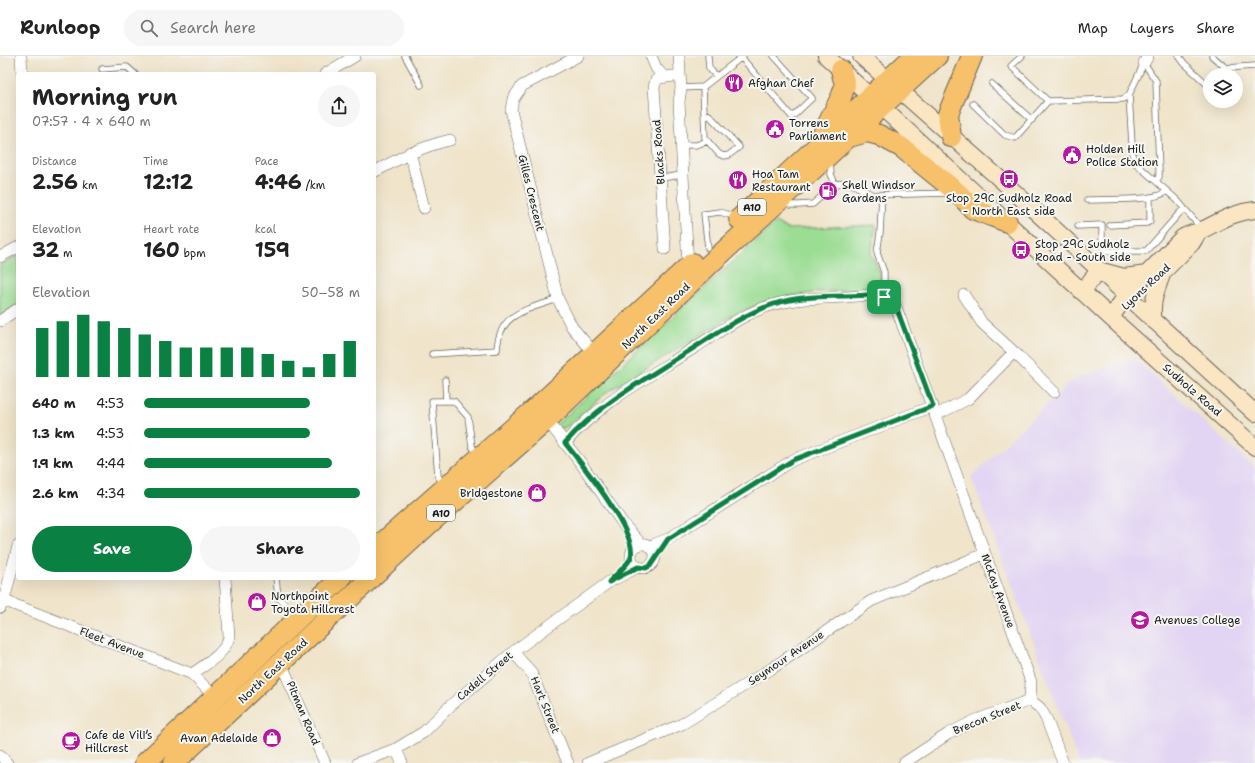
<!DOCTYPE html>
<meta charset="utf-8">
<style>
body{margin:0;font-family:"Shantell Sans",sans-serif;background:#f6f6f6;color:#222;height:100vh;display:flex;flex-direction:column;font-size:15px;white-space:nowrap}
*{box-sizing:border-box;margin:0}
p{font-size:13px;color:#767676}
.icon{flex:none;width:22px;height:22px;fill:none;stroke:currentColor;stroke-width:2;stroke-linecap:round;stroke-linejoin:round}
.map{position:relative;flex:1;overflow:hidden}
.drawer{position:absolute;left:16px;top:16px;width:360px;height:508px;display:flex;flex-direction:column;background:#fff;border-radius:4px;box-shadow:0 4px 16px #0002}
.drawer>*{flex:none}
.controls{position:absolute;left:1203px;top:12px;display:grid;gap:8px}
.controls a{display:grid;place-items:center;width:40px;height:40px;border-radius:50%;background:#fff;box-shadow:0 4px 16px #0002;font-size:20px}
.pin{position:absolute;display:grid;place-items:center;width:34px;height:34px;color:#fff;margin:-17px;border-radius:8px;box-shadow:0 2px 6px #0006}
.round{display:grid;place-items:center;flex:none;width:42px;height:42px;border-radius:21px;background:#f6f6f6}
.summary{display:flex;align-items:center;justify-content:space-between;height:68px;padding:0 16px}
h1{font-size:22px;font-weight:700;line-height:30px}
.figures{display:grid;grid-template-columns:repeat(3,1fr);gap:6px;height:68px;padding:4px 16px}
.figures div{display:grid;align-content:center}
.figures b{font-size:20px;font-weight:700}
.figures small{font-size:11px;font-weight:400}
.figures p{font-size:11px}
.chart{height:112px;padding:8px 16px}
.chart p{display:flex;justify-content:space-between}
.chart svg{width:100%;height:72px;margin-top:4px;stroke:#0b8043;stroke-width:6}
.cta{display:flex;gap:8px;margin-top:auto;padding:8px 16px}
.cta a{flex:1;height:46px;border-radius:24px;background:#0b8043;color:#fff;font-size:16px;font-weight:700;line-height:46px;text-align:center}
.cta a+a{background:#f6f6f6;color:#222}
ul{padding:0 16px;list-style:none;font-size:13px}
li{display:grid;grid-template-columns:64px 48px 1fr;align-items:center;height:30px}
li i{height:10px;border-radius:5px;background:#0b8043}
header{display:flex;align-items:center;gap:24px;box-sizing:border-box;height:56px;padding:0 20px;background:#fff;border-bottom:1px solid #e0e0e0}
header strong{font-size:19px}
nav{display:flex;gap:22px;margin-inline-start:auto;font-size:14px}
.search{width:280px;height:36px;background:#f6f6f6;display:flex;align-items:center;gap:10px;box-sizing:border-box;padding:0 14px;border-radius:22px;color:#767676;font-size:15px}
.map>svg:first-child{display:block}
.built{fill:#e2d4f3}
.green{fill:#9cdd94;stroke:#5c7c58}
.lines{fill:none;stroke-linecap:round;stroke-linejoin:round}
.lane-casing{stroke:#666259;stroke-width:7}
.street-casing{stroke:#666259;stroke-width:12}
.secondary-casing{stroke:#666259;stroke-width:18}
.highway-casing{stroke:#666259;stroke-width:22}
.lane{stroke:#fff;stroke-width:5.5}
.street{stroke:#fff;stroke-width:11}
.secondary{stroke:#fbe6c4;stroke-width:16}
.highway{stroke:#f6c16b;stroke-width:20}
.route-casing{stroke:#fff;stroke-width:8}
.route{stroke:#0b8043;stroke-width:5}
.labels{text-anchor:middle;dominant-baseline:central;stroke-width:4;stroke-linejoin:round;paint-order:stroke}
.shield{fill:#f6f6f2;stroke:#5d5d5c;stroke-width:1}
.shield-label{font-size:10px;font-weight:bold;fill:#1c1c1c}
.poi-label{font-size:11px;fill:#1c1c1c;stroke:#f6f6f2;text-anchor:start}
.street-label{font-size:11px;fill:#1c1c1c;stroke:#f6f6f2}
</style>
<header>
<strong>Runloop</strong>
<div class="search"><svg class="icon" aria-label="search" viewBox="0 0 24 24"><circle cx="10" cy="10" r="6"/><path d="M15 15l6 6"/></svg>Search here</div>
<nav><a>Map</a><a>Layers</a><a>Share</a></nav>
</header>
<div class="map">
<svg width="1255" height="707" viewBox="0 0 1255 707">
<rect width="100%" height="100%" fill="#f6f6f2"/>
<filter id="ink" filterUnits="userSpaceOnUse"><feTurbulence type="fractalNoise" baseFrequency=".025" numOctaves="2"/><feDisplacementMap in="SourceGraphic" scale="8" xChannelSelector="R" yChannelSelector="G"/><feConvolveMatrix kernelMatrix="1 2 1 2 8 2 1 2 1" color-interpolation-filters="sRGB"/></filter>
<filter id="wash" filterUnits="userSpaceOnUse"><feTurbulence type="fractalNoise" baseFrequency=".012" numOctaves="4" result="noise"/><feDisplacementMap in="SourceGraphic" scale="16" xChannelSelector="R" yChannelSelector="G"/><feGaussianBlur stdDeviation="0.9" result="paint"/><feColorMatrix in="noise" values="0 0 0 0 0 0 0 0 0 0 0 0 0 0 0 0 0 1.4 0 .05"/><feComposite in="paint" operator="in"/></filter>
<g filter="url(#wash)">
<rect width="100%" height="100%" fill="#f0e4ca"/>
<path class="built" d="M 1135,303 L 1255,412 L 1255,707 L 1079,707 L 971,421 L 1076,321 Z"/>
<path class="green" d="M 776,166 L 787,173 L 876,169 L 871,198 L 880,217 L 880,232 L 819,236 L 786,241 L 757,249 L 733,259 L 607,336 L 569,369 L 564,372 L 559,372 L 556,369 Z
M 18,199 L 18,249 L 0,260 L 0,209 Z"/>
</g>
<g filter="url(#ink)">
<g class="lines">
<g class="lane-casing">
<path id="lane" d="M 405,0 L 421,29
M 708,0 L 709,12 L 716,20
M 1022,0 L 1011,10 L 1048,45
M 1179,0 L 1184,7 L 1210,31
M 1212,0 L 1226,12 L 1255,10
M 741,1 L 792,61 L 812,42 L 774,0
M 1144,7 L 1129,39 L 1133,105 L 1177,144 L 1202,173
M 1144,7 L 1156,25 L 1159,114 L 1159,121 L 1156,125
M 102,13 L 127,11 L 135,18
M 992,28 L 1032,64
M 703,31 L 705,82 L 719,98 L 724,100 L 729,99 L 739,91 L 709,59 L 704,57
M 681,32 L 703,31 L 743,0
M 973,48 L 1005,79 L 1015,82 L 1048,45 L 1123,43 L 1129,39
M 681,89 L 696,89 L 708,85
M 830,105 L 831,118 L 835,128
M 660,122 L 683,119
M 882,139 L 880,177 L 877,197 L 884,216 L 884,241
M 1087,144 C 1104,143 1155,146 1167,135
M 783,145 L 790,149 L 799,149 L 813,148 L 835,128 L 845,127 L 852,128 L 873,139 L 949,137
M 1110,169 L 1147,167 L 1150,165 L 1150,141
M 1078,170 L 1102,169 L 1102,187 L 1106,195 L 1146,195 L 1184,152
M 708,192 L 704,158 L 720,156 L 737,161
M 432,298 L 497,294 C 499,256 527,254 558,243
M 446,345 L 454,345 L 468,361 L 472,390 L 477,399
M 443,428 L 438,420 L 432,345 L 446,345 L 445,324
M 276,522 L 278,541 L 296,560"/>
</g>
<g class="street-casing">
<path id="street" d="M 21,0 L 22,18
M 578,0 L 522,30 L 513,43 L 511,54 L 558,243 L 572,271 L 594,297
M 651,0 L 656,12 L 664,21
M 679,0 L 681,32 L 679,46 L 688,210
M 1144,7 L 1148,0
M 325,18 L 355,0
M 410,96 L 424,152
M 374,116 C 400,102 420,91 450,84
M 665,193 L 654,31 L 656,24 L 660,22 L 680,19
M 0,201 L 18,191
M 0,265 L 16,254
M 1014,296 L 1054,336
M 936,359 L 968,343 L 1014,296 L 982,267 L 964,239
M 547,364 L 580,406 L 624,469 L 641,488
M 565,387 C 600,346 649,321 694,292 C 720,276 746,255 776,248 C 799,242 823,242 846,241 C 863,240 881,236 895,248 L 1025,609 L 1031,626 L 1030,644
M631 500a12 12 0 1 1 24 0a12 12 0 1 1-24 0Z
M 650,490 L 668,483 L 793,404 L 933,350
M 0,543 L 192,618 L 216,642
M 0,552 L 4,544 L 18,490
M 513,596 L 531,616 L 568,707
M 281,607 L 325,707
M 192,618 C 206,608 225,598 229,581 L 225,522
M 1030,644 L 1040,652 L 1046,662 L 1063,707
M 396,693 L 402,707
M 0,699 L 7,707
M 358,707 L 396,693 L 424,676 L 450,650 L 513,596 L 609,526 L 638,511
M 588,707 L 682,668 L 771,613 L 871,545 L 984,498
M 904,707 L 948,678 L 974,665 L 1030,644"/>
</g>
<g class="secondary-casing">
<path id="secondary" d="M 826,0 L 1111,262 L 1255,391
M 861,0 L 1010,132 L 1255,357
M 1102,215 L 1124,221 L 1147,218
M 1160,219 L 1192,187 L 1198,177
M 1082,236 L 1099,214
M 1111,262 L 1126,239 L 1182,182 C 1188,178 1193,177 1200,175 C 1219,166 1233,156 1255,154
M 1154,265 C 1150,247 1157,233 1163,216"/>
</g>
<g class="highway-casing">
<path id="highway" d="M 822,80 L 842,39 L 845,29 L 841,14
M 849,81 L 867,76 L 879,79 L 901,91 L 959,138 L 973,153 L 1007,166
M 951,81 L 948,58 L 972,0
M 739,163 L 914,0
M 374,494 L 537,351 L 692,207
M 374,519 L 429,468 L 547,364 L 711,207 L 937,0
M 145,707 L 341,522
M 174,707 L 371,522"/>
</g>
<use href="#lane" class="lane"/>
<use href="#street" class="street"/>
<use href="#secondary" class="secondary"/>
<use href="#highway" class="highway"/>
</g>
</g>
<g class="lines" filter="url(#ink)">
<g class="route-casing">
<path id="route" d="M 871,239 L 890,244 L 895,248 L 933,350 L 793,404 L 668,483 L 650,510 L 646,512 L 638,511 L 609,526 C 613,521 630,507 631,501 C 638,477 581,407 565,387 C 598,349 642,325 684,298 C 713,280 741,259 774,248 C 804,238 840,241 871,239 Z"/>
</g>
<use href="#route" class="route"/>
</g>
<defs>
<g id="restaurant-disc" transform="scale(1)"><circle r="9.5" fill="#b5179e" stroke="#f6f6f2"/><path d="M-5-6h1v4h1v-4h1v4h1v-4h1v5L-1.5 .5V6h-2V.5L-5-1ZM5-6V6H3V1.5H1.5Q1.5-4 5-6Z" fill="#fff"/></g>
<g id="civic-disc" transform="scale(1)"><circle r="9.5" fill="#b5179e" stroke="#f6f6f2"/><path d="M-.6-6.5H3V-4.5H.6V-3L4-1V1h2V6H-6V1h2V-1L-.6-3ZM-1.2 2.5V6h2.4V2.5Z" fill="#fff"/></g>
<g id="bus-disc" transform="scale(1)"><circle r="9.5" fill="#b5179e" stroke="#f6f6f2"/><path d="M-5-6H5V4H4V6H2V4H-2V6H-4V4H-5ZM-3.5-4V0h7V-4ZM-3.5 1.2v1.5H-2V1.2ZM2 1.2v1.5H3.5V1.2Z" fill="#fff"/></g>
<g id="fuel-disc" transform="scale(1)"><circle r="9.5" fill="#b5179e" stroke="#f6f6f2"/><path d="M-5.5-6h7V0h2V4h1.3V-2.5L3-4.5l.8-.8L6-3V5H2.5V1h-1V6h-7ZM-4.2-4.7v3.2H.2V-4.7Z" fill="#fff"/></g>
<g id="shop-disc" transform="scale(1)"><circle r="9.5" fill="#b5179e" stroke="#f6f6f2"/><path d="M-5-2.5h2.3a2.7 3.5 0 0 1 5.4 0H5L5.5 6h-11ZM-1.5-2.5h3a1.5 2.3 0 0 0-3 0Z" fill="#fff"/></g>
<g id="school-disc" transform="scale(1)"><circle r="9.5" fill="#b5179e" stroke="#f6f6f2"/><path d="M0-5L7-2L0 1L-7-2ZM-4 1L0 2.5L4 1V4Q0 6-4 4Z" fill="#fff"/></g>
<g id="cafe-disc" transform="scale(1)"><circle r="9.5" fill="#b5179e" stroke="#f6f6f2"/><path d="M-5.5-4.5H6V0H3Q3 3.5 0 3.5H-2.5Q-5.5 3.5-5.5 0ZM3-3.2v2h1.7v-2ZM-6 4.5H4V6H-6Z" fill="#fff"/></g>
</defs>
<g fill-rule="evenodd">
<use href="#restaurant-disc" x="734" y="27"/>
<use href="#civic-disc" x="775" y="73"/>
<use href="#civic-disc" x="1072" y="99"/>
<use href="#bus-disc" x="1009" y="123"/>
<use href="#restaurant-disc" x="738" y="124"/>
<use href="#fuel-disc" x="828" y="135"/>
<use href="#bus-disc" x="1021" y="194"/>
<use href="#shop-disc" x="537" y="437"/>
<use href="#shop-disc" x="257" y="546"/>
<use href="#school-disc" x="1140" y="564"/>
<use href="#shop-disc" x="272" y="682"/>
<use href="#cafe-disc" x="71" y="685"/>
</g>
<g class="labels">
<g class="shield">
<rect x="738" y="143" width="28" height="16" rx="3"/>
<rect x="427" y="449" width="28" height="16" rx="3"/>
</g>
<g class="shield-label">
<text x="752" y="151">A10</text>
<text x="441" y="457">A10</text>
</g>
<g class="poi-label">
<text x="748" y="27">Afghan Chef</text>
<text x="789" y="67">Torrens<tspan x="789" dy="13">Parliament</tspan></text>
<text x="1086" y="93">Holden Hill<tspan x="1086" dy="13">Police Station</tspan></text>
<text x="752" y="118">Hoa Tam<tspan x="752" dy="13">Restaurant</tspan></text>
<text x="842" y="129">Shell Windsor<tspan x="842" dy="13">Gardens</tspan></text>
<text x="1009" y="142" text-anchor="middle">Stop 29C Sudholz Road<tspan x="1009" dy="13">- North East side</tspan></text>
<text x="1035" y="188">Stop 29C Sudholz<tspan x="1035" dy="13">Road - South side</tspan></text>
<text x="523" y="437" text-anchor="end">Bridgestone</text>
<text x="271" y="540">Northpoint<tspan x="271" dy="13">Toyota Hillcrest</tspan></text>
<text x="1154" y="564">Avenues College</text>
<text x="85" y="679">Cafe de Vili’s<tspan x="85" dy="13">Hillcrest</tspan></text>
<text x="258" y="682" text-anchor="end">Avan Adelaide</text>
</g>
<g class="street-label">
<text transform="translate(659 96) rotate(-94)">Blacks Road</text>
<text transform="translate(531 137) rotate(76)">Gilles Crescent</text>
<text transform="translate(1146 231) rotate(-43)">Lyons Road</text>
<text transform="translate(656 260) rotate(-44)">North East Road</text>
<text transform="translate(1192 334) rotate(41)">Sudholz Road</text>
<text transform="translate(998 535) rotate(70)">McKay Avenue</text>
<text transform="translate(112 587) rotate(21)">Fleet Avenue</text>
<text transform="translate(786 602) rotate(-34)">Seymour Avenue</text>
<text transform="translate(273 615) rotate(-43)">North East Road</text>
<text transform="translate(485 620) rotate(-40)">Cadell Street</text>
<text transform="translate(545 649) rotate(68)">Hart Street</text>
<text transform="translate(303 657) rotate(67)">Pitman Road</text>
<text transform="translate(987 662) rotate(-22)">Brecon Street</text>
</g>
</g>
</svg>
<div class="controls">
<a><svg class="icon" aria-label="layers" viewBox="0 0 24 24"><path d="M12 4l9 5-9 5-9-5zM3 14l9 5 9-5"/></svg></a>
</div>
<div class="pin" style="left:884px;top:241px;background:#1e9e55"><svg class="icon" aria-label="arrive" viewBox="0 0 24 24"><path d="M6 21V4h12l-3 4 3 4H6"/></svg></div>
<section class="drawer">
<div class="summary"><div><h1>Morning run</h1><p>07:57 · 4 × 640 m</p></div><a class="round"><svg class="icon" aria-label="share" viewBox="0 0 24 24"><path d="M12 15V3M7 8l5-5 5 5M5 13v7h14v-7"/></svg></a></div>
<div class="figures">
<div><p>Distance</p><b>2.56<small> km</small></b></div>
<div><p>Time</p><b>12:12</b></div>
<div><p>Pace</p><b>4:46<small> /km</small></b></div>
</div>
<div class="figures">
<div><p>Elevation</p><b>32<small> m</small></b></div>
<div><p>Heart rate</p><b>160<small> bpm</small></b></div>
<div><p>kcal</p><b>159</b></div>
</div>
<div class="chart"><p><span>Elevation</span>50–58 m</p>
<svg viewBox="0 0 160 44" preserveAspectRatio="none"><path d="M5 44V14M15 44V10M25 44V6M35 44V10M45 44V14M55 44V18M65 44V22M75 44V26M85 44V26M95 44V26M105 44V26M115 44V30M125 44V34M135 44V38M145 44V30M155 44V22"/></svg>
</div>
<ul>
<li><b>640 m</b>4:53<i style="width:77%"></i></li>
<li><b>1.3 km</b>4:53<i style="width:77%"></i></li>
<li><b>1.9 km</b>4:44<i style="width:87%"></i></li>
<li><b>2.6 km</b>4:34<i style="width:100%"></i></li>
</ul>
<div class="cta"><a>Save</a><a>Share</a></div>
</section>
</div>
